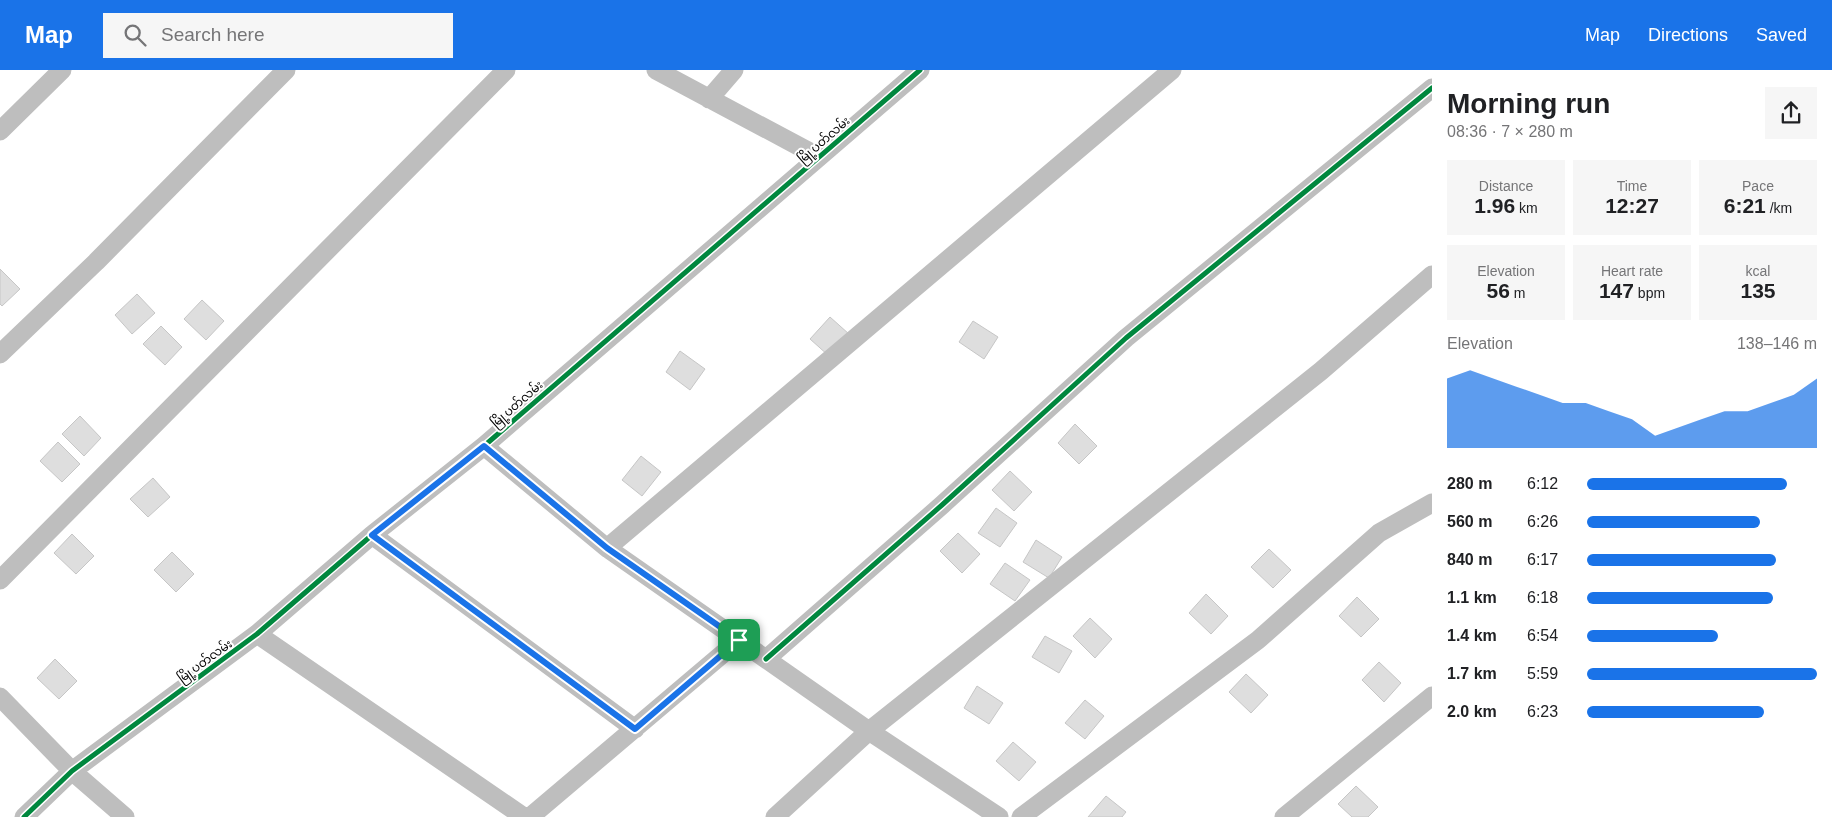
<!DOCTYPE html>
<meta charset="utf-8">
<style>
body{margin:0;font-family:Helvetica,"Noto Sans Myanmar",sans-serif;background:#f6f6f6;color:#202124;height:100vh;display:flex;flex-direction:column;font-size:19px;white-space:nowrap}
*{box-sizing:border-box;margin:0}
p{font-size:16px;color:#757577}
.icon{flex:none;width:28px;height:28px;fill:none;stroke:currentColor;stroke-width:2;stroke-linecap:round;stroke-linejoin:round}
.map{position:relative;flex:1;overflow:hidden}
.drawer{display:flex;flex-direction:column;background:#fff;width:400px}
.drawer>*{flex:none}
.pin{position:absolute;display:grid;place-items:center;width:42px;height:42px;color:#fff;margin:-21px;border-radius:10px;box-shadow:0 2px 8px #0006}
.round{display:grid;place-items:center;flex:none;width:52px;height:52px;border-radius:0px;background:#f6f6f6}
.overview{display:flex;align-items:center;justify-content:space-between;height:85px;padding:0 15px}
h1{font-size:28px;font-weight:700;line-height:38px}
.metrics{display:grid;grid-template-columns:repeat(3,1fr);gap:8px;height:85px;padding:5px 15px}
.metrics div{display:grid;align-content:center;border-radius:0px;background:#f6f6f6;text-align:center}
.metrics b{font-size:21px;font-weight:700}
.metrics small{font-size:14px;font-weight:400}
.metrics p{font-size:14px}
.chart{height:140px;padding:10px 15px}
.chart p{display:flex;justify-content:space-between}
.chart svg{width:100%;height:90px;margin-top:5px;fill:#1a73e8;opacity:.7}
ul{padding:0 15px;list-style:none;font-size:16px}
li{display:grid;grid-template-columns:80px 60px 1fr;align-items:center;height:38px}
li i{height:12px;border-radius:6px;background:#1a73e8}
header{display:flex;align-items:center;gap:30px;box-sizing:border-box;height:70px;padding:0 25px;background:#1a73e8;color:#fff}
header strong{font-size:24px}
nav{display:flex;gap:28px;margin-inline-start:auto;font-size:18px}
.search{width:350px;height:45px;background:#f6f6f6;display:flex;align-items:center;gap:12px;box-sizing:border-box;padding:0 18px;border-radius:0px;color:#757577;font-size:19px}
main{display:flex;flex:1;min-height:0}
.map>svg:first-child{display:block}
.building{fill:#dedede;stroke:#c6c6c6}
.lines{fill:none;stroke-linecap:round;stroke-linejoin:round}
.street{stroke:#bebebe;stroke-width:19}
.cycleway-casing{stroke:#fff;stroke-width:8}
.cycleway{stroke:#00873e;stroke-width:5}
.route-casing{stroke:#fff;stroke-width:10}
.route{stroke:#1a73e8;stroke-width:6}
.labels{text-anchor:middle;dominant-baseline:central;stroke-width:4;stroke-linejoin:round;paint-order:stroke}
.street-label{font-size:12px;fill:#000;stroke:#fff}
</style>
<header>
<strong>Map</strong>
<div class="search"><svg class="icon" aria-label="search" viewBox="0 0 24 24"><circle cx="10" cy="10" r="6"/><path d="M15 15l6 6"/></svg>Search here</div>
<nav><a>Map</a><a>Directions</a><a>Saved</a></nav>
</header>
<main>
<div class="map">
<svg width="1432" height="747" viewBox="0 0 1432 747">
<rect width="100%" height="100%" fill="#fff"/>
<path class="building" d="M 0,199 L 20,219 L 2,236 L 0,234 Z
M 137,224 L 155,243 L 132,264 L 115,245 Z
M 202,230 L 224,251 L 206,270 L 184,249 Z
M 830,247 L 849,264 L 829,286 L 810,269 Z
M 973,251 L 998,267 L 984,289 L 959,272 Z
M 161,256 L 182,277 L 165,295 L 143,274 Z
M 680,281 L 705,299 L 690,320 L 666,302 Z
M 80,346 L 101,368 L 84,386 L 62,364 Z
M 1075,354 L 1097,376 L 1079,394 L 1058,373 Z
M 58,372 L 80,394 L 62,412 L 40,391 Z
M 641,386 L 661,402 L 642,426 L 622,410 Z
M 1010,401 L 1032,422 L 1014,441 L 992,420 Z
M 153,408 L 170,427 L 148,447 L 130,429 Z
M 996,438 L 1017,453 L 1000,477 L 978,463 Z
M 958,463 L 980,484 L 962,503 L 940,481 Z
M 72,464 L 94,486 L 76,504 L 54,483 Z
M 1036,470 L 1062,487 L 1049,508 L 1023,492 Z
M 1269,479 L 1291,500 L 1273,518 L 1251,497 Z
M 172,482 L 194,504 L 176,522 L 154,500 Z
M 1005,493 L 1030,510 L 1015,531 L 990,514 Z
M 1206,524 L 1228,546 L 1211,564 L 1189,543 Z
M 1357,527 L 1379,549 L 1361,567 L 1339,546 Z
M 1090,548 L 1112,569 L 1095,588 L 1073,566 Z
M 1045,566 L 1072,581 L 1059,603 L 1032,587 Z
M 55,589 L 77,611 L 59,629 L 37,608 Z
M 1379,592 L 1401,613 L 1384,632 L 1362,610 Z
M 1246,604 L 1268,625 L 1251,643 L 1229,622 Z
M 977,616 L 1003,633 L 989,654 L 964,638 Z
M 1085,630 L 1104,646 L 1085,669 L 1065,653 Z
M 1013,672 L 1036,692 L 1019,711 L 996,691 Z
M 1356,716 L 1378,737 L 1368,747 L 1352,747 L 1338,734 Z
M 1106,726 L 1126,742 L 1122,747 L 1088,747 Z"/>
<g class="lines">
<path class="street" d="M 656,0 L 819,87
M 709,29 L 734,0
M 0,61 L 62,0
M 0,284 L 96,192 L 286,0
M 484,376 L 607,478 L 869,661 L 999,747
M 372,465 L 635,659
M 607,478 L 1172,0
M 0,510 L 506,0
M 257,564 L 524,747
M 766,589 L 942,435 L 1126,268 L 1432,18
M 0,627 L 72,701 L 125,747
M 24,747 L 72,701 L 257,564 L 372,465 L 484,376 L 920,0
M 530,747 L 739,570
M 775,747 L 869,661 L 1321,301 L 1432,205
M 1021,747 L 1258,570 L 1379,463 L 1432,433
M 1284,747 L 1432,626"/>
<g class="cycleway-casing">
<path id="cycleway" d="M 766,589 L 942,435 L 1126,268 L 1432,18
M 24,747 L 72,701 L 257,564 L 372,465 L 484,376 L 920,0"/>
</g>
<use href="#cycleway" class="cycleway"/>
</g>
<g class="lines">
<g class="route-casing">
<path id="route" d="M 484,376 L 607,478 L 739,570 L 635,659 L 372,465 Z"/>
</g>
<use href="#route" class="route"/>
</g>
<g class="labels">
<g class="street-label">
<text transform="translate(824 70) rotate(-41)">မြို့ပတ်လမ်း</text>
<text transform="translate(517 334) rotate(-41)">မြို့ပတ်လမ်း</text>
<text transform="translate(205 591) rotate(-36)">မြို့ပတ်လမ်း</text>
</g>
</g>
</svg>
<div class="pin" style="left:739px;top:570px;background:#1e9e55"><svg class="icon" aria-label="arrive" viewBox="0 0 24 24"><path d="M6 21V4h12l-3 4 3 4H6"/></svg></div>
</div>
<section class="drawer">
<div class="overview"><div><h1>Morning run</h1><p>08:36 · 7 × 280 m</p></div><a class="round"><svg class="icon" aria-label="share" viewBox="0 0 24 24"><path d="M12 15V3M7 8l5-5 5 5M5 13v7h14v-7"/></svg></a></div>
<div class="metrics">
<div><p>Distance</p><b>1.96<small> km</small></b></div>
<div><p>Time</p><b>12:27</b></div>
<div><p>Pace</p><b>6:21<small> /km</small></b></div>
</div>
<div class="metrics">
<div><p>Elevation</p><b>56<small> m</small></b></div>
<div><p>Heart rate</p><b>147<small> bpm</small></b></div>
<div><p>kcal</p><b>135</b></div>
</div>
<div class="chart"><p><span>Elevation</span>138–146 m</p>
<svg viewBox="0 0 160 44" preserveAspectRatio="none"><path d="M0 44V10L10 6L20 10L30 14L40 18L50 22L60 22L70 26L80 30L90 38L100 34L110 30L120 26L130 26L140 22L150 18L160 10V44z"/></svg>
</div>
<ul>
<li><b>280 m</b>6:12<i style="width:87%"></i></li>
<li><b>560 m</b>6:26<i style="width:75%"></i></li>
<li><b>840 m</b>6:17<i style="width:82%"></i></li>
<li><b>1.1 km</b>6:18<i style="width:81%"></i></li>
<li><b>1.4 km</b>6:54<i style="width:57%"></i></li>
<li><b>1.7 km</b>5:59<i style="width:100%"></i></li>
<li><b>2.0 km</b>6:23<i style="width:77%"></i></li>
</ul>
</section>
</main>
